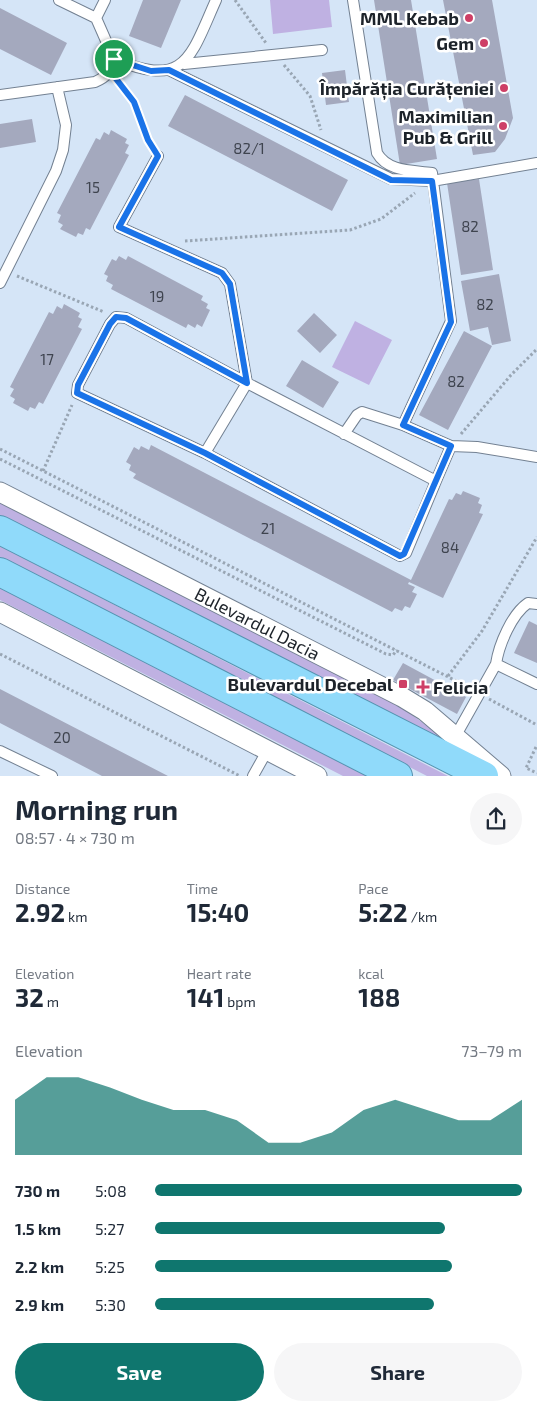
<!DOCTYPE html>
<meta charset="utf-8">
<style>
body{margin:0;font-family:"Exo 2",sans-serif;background:#f6f6f7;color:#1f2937;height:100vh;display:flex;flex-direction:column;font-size:19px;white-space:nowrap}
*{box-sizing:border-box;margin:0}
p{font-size:16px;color:#747a83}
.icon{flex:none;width:28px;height:28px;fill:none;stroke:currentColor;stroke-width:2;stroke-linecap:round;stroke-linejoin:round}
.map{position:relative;height:776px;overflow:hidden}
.drawer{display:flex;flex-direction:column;background:#fff;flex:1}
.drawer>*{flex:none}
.pin{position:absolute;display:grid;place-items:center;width:42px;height:42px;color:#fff;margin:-21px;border:2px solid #fff;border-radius:50%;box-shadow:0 1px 5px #0007}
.round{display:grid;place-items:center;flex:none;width:52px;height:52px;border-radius:26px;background:#f6f6f7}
.head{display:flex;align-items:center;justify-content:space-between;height:85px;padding:0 15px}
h1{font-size:28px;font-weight:700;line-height:38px}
.metrics{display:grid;grid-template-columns:repeat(3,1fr);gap:8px;height:85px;padding:5px 15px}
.metrics div{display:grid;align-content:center}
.metrics b{font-size:25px;font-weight:700}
.metrics small{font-size:14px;font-weight:400}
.metrics p{font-size:14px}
.chart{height:140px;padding:10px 15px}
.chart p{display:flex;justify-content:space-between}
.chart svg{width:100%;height:90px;margin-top:5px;fill:#0f766e;opacity:.7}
.cta{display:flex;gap:10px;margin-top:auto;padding:10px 15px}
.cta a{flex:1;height:58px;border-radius:30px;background:#0f766e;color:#fff;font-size:20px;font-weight:700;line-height:58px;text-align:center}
.cta a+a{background:#f6f6f7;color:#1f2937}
ul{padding:0 15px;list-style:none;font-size:16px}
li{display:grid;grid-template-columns:80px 60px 1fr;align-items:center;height:38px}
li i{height:12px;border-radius:6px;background:#0f766e}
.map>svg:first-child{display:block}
.green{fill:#bfb1e2}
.building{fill:#a4a9be}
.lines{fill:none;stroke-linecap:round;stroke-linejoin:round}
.service-casing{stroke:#738192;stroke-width:12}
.minor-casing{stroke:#738192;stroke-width:21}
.trunk-casing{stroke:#5693b0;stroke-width:30}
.path{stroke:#99a6b4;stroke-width:3;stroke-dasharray:2.5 2.5;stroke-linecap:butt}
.service{stroke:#fff;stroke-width:10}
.minor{stroke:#fff;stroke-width:19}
.trunk{stroke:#90dafa;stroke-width:28}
.route-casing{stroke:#fff;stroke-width:10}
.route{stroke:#1a73e8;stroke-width:6}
.poi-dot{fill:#ce3f66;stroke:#fff;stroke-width:2}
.labels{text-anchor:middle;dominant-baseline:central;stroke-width:5;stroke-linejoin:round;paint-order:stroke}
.number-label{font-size:15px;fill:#3f444f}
.poi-label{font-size:18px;font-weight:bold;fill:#1d232a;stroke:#fff;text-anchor:end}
.street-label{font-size:18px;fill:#1d232a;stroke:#fff}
</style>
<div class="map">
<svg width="537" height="776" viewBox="0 0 537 776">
<rect width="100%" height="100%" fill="#d5e5f7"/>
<path class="green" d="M 270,0 L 329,0 L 332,27 L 273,34 Z
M 355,321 L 392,340 L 369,385 L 332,367 Z
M 0,501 L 404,709 L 446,740 L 447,743 L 443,744 L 0,516 Z
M 0,546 L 448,776 L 427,776 L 0,557 Z
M 0,586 L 370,776 L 343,776 L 0,600 Z"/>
<path class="building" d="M 143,0 L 181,0 L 161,48 L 129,36 Z
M 374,0 L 411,0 L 437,159 L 400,165 Z
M 443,0 L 492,0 L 513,118 L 505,139 L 495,152 L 473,155 Z
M 0,8 L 67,43 L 51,75 L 0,49 Z
M 345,70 L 349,102 L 326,105 L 322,73 Z
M 185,95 L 348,180 L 332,211 L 168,126 Z
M 32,119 L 36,142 L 0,148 L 0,124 Z
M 111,130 L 127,139 L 125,143 L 129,145 L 125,153 L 129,155 L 90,230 L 86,228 L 83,235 L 78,233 L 76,237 L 60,229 L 63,225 L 58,222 L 61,215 L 57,213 L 96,138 L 100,140 L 104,132 L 109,135 Z
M 479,179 L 493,270 L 461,275 L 447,183 Z
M 119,256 L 126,260 L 128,256 L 203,296 L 201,300 L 208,304 L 206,308 L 210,310 L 202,327 L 197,324 L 195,328 L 188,324 L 186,328 L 111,289 L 113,285 L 106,281 L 108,276 L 104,274 L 112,259 L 116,261 Z
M 499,274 L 511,341 L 492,345 L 488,327 L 470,331 L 461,281 Z
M 64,304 L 80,313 L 78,317 L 82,319 L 78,327 L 82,329 L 43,404 L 39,402 L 35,409 L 30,407 L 28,411 L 13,403 L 15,399 L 10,396 L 14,389 L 10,387 L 49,312 L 53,314 L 57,306 L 62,309 Z
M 314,313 L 337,335 L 320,353 L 297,331 Z
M 464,331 L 492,346 L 448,430 L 419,415 Z
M 302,360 L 339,382 L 323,408 L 286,386 Z
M 151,445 L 411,580 L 449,499 L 452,500 L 456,493 L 461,495 L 463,491 L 480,498 L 478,503 L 482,505 L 479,513 L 483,514 L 443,598 L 409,582 L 408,584 L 415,587 L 412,592 L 417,594 L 410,608 L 405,606 L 402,611 L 395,608 L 392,612 L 133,478 L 136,474 L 129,470 L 131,465 L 126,462 L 134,447 L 139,450 L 141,446 L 149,450 Z
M 529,621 L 537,625 L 537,663 L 514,653 Z
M 403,663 L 466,697 L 457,714 L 393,680 Z
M 0,689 L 168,776 L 102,776 L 0,723 Z"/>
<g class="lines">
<g class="service-casing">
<path id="service" d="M 353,0 L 377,153 C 388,172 412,170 432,173 L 451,321 L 403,425
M 96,18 L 105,0
M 114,59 C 186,89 190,58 216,0
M 184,64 L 322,50
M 169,70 L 391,179 L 432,181 L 537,163
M 0,95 L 95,82 C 106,77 113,71 114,59 L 96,18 L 59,0
M 158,156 L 119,227 L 222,273 L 230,284 L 247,383 L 436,481 L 451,446 L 477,447 L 537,457
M 0,283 L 56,171 L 63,150 L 66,125 L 57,87
M 116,317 L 126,318 L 247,383 L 205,453 L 77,393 L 78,385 L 110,324 Z
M 344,434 L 357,415 L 362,412 L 403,425 L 451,446
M 205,453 L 400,556 L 406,553 L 436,481
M 496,664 L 537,684
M 455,737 L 496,664 C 499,644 512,614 528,603 L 537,604
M 0,751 L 52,776
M 253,776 L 267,751"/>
</g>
<g class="minor-casing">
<g id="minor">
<path id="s1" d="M 0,492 L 402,697 L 425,711 L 501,776"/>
<path d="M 0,612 L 317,776"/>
</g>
</g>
<g class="trunk-casing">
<path id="trunk" d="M 0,530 L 484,776
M 0,572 L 398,776"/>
</g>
<path class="path" d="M 235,0 L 266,43
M 284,65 L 310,96 L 321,130
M 117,80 L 134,102 L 152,146
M 185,241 L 350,230 L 381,219 L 415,193
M 17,276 L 104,312
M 461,434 L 511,375 L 537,349
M 0,449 L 468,687
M 0,459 L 386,654 L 393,655 L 397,650
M 43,471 L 72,405
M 0,654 L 240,776
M 448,676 L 482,631 L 537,537
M 489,699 L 537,725
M 536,747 L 526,768 L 537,773"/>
<use href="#service" class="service"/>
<use href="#minor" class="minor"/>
<use href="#trunk" class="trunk"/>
</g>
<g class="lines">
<g class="route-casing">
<path id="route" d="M 114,59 L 151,71 L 169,70 L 391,180 L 432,181 L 451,322 L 403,425 L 451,446 L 404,554 L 400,556 L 205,453 L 77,393 L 78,385 L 110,324 L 116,317 L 126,318 L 247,383 L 230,284 L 222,273 L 119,227 L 158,156 L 148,140 L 134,102 L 110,71 Z"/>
</g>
<use href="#route" class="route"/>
</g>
<g class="poi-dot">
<circle cx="469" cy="18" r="5"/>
<circle cx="484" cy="43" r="5"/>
<circle cx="504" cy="88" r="5"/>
<circle cx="503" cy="126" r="5"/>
<rect x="398" y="679" width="10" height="10" rx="2.5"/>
<path d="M420.5 679.5h5v5h5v5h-5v5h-5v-5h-5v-5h5z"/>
</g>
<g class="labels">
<g class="number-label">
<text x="249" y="148">82/1</text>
<text x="93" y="187">15</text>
<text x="470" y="226">82</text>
<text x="157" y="296">19</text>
<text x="485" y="304">82</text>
<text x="47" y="359">17</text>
<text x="456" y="381">82</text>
<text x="268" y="528">21</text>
<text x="450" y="547">84</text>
<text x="62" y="737">20</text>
</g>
<g class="poi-label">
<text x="459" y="18">MML Kebab</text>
<text x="474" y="43">Gem</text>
<text x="494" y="88">Împărăția Curățeniei</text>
<text x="493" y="116">Maximilian<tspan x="493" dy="21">Pub &amp; Grill</tspan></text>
<text x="393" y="684">Bulevardul Decebal</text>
<text x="433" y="687" text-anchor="start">Felicia</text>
</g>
<g class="street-label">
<text stroke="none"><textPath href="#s1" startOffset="289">Bulevardul Dacia</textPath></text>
</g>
</g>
</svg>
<div class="pin" style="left:114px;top:59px;background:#1e9e55"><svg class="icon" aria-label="arrive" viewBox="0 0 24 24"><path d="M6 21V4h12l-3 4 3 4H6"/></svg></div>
</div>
<section class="drawer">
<div class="head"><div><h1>Morning run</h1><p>08:57 · 4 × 730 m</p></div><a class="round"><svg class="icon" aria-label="share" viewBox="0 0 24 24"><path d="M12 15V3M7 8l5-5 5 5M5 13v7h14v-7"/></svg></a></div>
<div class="metrics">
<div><p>Distance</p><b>2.92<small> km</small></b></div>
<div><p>Time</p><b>15:40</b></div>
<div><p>Pace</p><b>5:22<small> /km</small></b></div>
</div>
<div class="metrics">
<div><p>Elevation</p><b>32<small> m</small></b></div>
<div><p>Heart rate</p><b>141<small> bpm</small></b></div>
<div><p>kcal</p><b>188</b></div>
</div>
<div class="chart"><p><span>Elevation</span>73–79 m</p>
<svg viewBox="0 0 160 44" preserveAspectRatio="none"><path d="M0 44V17L10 6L20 6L30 11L40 17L50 22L60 22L70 27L80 38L90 38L100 33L110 22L120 17L130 22L140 27L150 27L160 17V44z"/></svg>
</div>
<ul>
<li><b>730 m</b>5:08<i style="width:100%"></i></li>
<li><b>1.5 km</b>5:27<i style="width:79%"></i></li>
<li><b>2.2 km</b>5:25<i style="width:81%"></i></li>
<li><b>2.9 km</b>5:30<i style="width:76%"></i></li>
</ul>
<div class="cta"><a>Save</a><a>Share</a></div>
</section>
